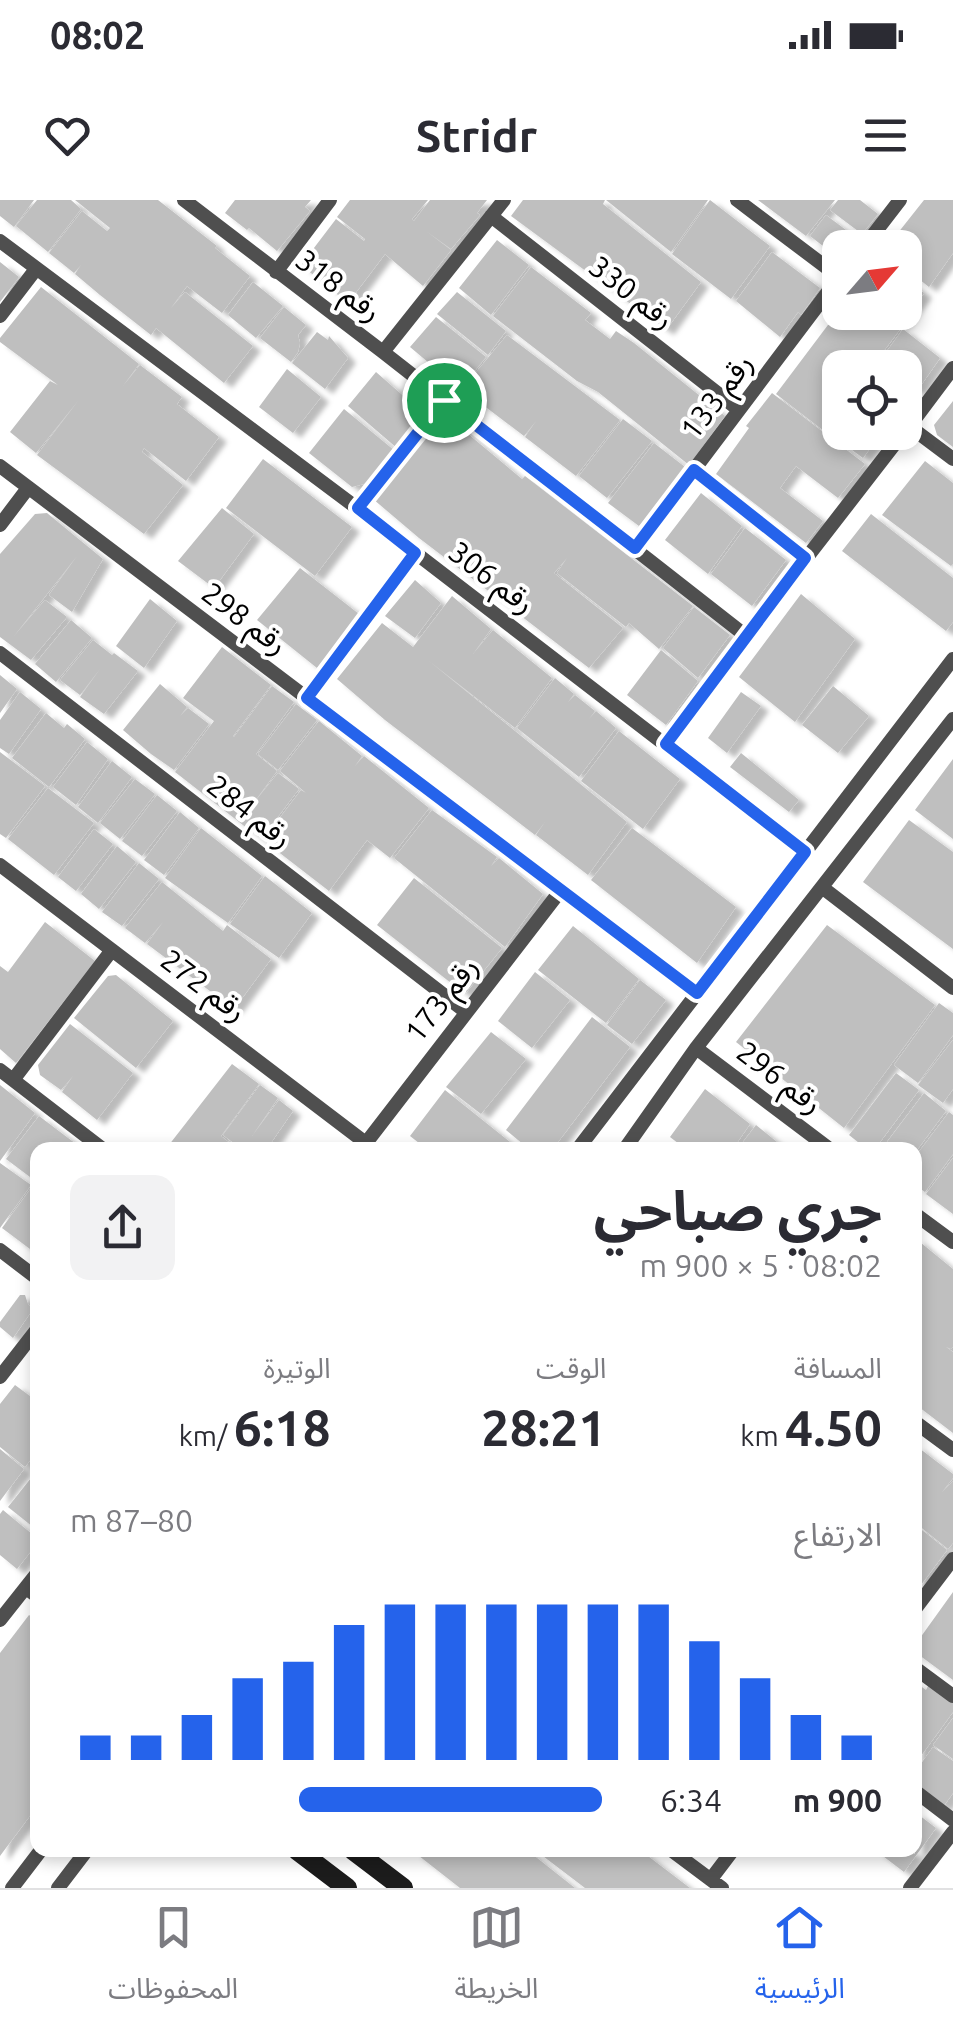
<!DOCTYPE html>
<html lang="ar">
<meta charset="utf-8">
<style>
body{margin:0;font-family:Ubuntu,"Noto Sans Arabic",sans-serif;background:#f2f2f3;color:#2b2b33;direction:rtl;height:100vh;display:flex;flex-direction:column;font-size:38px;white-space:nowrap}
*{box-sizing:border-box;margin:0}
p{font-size:32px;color:#7c7c81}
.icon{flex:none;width:55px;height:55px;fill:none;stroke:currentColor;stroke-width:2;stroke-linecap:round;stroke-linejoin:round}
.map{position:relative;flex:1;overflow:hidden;direction:ltr}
.details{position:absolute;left:30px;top:942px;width:892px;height:715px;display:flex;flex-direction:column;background:#fff;border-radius:20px;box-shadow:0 5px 15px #0003;direction:rtl}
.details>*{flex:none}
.needle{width:65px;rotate:62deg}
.tools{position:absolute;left:822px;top:30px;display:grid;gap:20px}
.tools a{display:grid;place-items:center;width:100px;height:100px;border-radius:20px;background:#fff;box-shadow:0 5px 15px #0003;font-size:50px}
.pin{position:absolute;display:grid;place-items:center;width:85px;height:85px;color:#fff;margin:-42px;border:5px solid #fff;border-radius:50%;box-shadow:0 2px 10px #0007}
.round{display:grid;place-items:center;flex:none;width:105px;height:105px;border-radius:20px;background:#f2f2f3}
.overview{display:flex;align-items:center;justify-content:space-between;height:170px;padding:0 40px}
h1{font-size:55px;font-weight:700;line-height:75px}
.figures{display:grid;grid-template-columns:repeat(3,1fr);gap:15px;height:170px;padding:10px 40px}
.figures div{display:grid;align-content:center}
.figures b{font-size:50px;font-weight:700}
.figures small{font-size:28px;font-weight:400}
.figures p{font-size:28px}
.chart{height:280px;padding:20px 40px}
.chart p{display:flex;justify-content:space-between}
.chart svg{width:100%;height:180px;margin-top:10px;stroke:#2563eb;stroke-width:6}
ul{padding:0 40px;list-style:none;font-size:32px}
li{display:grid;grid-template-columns:160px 120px 1fr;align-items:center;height:75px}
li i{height:25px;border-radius:12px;background:#2563eb}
.status{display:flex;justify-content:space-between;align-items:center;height:70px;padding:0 50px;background:#fff;direction:ltr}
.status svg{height:28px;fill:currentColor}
header{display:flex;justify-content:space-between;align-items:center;height:130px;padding:0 40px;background:#fff;font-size:45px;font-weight:700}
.tabs{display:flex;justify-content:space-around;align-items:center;height:140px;border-top:2px solid #e1e1e2;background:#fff;font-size:28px;color:#7c7c81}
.tabs a{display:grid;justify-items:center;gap:5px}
.tabs .on{color:#2563eb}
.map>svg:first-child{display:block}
.building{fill:#bfbfbf;filter:url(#shadow)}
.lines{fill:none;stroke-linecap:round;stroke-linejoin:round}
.street{stroke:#4f4f4f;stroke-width:14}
.secondary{stroke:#1c1c1c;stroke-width:20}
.route-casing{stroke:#fff;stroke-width:20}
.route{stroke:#2563eb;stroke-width:12}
.labels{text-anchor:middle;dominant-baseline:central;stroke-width:8;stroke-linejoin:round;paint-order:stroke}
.street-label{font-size:30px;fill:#000;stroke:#fff}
</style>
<div class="status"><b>08:02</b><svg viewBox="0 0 49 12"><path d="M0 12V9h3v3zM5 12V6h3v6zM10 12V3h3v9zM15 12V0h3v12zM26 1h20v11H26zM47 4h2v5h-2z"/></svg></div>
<header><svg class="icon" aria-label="menu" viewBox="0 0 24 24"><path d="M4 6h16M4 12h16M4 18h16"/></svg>Stridr<svg class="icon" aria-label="heart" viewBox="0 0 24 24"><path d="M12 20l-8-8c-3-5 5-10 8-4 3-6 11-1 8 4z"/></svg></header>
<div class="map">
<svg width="953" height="1688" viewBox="0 0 953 1688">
<defs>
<filter id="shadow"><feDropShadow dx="8" dy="5" stdDeviation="2.5" flood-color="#0004"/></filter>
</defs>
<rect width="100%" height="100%" fill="#fff"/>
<path class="building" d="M 0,0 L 34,0 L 14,27 L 0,16 Z
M 37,0 L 71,0 L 81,9 L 48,52 L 16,26 Z
M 75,0 L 158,0 L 217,46 L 215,48 L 250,76 L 222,113 L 187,86 L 171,108 L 185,92 L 253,146 L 224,183 L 156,128 L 151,135 L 100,95 L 75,74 L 81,65 L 74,73 L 49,53 L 82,11 L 107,31 L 110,28 Z
M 235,0 L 311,0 L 305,7 L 310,11 L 277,51 L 249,28 L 247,30 L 225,13 Z
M 350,0 L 428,0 L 412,19 L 414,21 L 430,0 L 487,0 L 477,13 L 480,15 L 451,49 L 426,31 L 451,50 L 423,86 L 385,54 L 348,103 L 301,65 L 336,19 L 364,41 L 365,39 L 337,17 Z
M 523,0 L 605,0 L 603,4 L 701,82 L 666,130 L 511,16 Z
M 606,0 L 708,0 L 671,52 Z
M 710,0 L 770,46 L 731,99 L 672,54 Z
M 758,0 L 835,0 L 806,36 Z
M 838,0 L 860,0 L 878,14 L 862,34 L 830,10 Z
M 924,0 L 953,0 L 953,53 L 929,87 L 905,68 L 905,48 L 886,48 Z
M 826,15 L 858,39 L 852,48 L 840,48 L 840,59 L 810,36 Z
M 497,40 L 529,65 L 491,115 L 459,88 Z
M 772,52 L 820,88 L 801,115 L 798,112 L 780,137 L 736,101 Z
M 0,62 L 19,77 L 0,102 Z
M 531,67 L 591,113 L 585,120 L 610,139 L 616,131 L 634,143 L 725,216 L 689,265 L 598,192 L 577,181 L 493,116 Z
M 905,79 L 924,93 L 902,124 L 888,112 L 905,112 Z
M 253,82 L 283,106 L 256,138 L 228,115 Z
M 41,87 L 139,164 L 123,186 L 140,165 L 182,197 L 177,204 L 219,237 L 186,281 L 144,248 L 142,252 L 183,285 L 144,334 L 37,255 L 78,201 L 36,253 L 10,232 L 50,181 L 58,185 L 0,142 L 0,138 Z
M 457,92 L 506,131 L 488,155 L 437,114 Z
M 284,107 L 306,125 L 298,135 L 300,143 L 298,152 L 291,162 L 260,138 Z
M 840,109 L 840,112 L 880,112 L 901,128 L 871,168 L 840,168 L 840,209 L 824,231 L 776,194 Z
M 436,117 L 486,157 L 460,189 L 410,147 Z
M 903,129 L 940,158 L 917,191 L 905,182 L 905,168 L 886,168 L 879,162 Z
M 317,132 L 328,140 L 329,136 L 348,158 L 325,189 L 292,163 Z
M 507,135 L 620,220 L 576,276 L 525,237 L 536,221 L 524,236 L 462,189 Z
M 287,169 L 321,197 L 293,233 L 259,207 Z
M 376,172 L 424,214 L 398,249 L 348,206 Z
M 772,193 L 865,264 L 838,298 L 796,266 L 780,288 L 823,321 L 806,343 L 716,274 L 749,228 L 746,226 Z
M 953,201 L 953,247 L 937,235 L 934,225 Z
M 344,209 L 395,251 L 379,273 L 364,284 L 352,287 L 309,253 Z
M 840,212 L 840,232 L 882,232 L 863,258 L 826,231 Z
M 444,214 L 522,279 L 525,276 L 693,406 L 659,449 L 629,423 L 626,427 L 557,373 L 567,358 L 554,373 L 623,428 L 589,468 L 419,338 L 373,299 Z
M 623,219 L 652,241 L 607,298 L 579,276 Z
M 654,243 L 685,267 L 639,326 L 608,303 Z
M 263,259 L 352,327 L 315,376 L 226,308 Z
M 925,261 L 953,283 L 953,364 L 951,366 L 882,315 Z
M 701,293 L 742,326 L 708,374 L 665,340 Z
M 222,308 L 254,334 L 214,388 L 178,361 Z
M 47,313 L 103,359 L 72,412 L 49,395 L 77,356 L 14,436 L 45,400 L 67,417 L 31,460 L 0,437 L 0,354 L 35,314 Z
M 871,314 L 953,378 L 953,422 L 946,431 L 842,351 Z
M 745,328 L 786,360 L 752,406 L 711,374 Z
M 300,368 L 359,414 L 317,468 L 257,420 Z
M 415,380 L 441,403 L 415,438 L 385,416 Z
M 801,394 L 855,439 L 795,522 L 739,477 Z
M 452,396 L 491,429 L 473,454 L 493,430 L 552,478 L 515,528 L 429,461 L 627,622 L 588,675 L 536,635 L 545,622 L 535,635 L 385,520 L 337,479 L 382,423 L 413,447 Z
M 150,399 L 177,421 L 144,468 L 116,446 Z
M 694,407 L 730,435 L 698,478 L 663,448 Z
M 71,420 L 92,438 L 56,482 L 35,464 Z
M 93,440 L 112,455 L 114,453 L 138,471 L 104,514 L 80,497 L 100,469 L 80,495 L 60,480 Z
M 222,447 L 271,485 L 233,536 L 234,537 L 272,486 L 294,502 L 256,554 L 277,571 L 252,605 L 278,573 L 299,589 L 261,639 L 175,572 L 214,521 L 183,498 Z
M 661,450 L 698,481 L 666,525 L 627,495 Z
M 0,475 L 17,489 L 0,513 Z
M 555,478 L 574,494 L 568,502 L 575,495 L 595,511 L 589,519 L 596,511 L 616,528 L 579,577 L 517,528 Z
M 160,484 L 187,507 L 180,516 L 188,508 L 209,524 L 174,570 L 151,554 L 123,530 Z
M 833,486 L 869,516 L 838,553 L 802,525 Z
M 20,492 L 41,509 L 9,554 L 0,548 L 0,520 Z
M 741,492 L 761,506 L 727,553 L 708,538 Z
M 296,504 L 317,520 L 278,570 L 258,554 Z
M 46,513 L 64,528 L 67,524 L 85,539 L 49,587 L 12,558 Z
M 319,521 L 362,556 L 355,566 L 364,556 L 429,608 L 390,658 L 367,640 L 329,691 L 263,640 L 301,590 L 306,593 L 280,571 Z
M 619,531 L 680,579 L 643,629 L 581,581 Z
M 87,542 L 108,559 L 76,605 L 53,587 Z
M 0,552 L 45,586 L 6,638 L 0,634 Z
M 741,553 L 799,600 L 789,612 L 730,567 Z
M 953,559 L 953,639 L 915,610 Z
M 112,561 L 132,577 L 98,623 L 78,607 Z
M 135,579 L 155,594 L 120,639 L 100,623 Z
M 48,588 L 94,623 L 54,675 L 8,639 Z
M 157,595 L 177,611 L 142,656 L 122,641 Z
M 432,610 L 497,657 L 491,666 L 499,658 L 543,694 L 505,747 L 394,658 Z
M 180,612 L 199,628 L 164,675 L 144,660 Z
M 909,620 L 953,652 L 953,749 L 863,682 Z
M 201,628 L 262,676 L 228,723 L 165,678 Z
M 632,628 L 736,707 L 697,763 L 591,680 Z
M 94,629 L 113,644 L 76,691 L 58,677 Z
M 117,646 L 136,662 L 99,709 L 81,694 Z
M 139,663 L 159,679 L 122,726 L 102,712 Z
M 265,676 L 312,713 L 279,758 L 230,724 Z
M 414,678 L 502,748 L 465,794 L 377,725 Z
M 162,682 L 223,731 L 227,725 L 271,759 L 234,809 L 147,744 L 163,722 L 145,743 L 125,728 Z
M 45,722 L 95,761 L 16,863 L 0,849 L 0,766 L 8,772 Z
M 827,725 L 935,805 L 844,928 L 736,842 Z
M 573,726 L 639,779 L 606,823 L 538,770 Z
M 535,772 L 570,800 L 532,848 L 498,821 Z
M 116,775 L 173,821 L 136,868 L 74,818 L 108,776 Z
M 640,780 L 666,800 L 632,844 L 607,825 Z
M 939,803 L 953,813 L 953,835 L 918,883 L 894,865 Z
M 592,817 L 630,847 L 552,950 L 530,950 L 506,930 Z
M 70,824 L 133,873 L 97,920 L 62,892 L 73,876 L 61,890 L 40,875 L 38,865 Z
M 491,832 L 526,859 L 481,914 L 446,887 Z
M 953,840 L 953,889 L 943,903 L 918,885 Z
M 232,864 L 259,884 L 221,936 L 238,950 L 165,950 Z
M 896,873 L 919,890 L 874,950 L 868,950 L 849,935 Z
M 0,885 L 35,913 L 0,961 Z
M 260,885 L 278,898 L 252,936 L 279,900 L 293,911 L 266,950 L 243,950 L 223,935 Z
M 705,889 L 750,924 L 732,950 L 687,950 L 670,937 Z
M 445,890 L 515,946 L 517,943 L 526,950 L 428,950 L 410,936 Z
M 924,893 L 946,911 L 917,950 L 881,950 Z
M 949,912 L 953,915 L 953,954 L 925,992 L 915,985 L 915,957 Z
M 39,916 L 84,950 L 38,950 L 38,983 L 6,959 Z
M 756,925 L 787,950 L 737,950 Z
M 953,958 L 953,1014 L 926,994 Z
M 0,963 L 31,985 L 0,1028 Z
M 32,987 L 38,991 L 38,1055 L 2,1028 Z
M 915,1038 L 953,1069 L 953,1147 L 951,1149 L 946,1147 L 953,1152 L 953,1233 L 915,1204 Z
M 20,1095 L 25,1095 L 28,1104 L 33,1109 L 13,1138 L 0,1127 L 0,1122 Z
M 15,1185 L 38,1202 L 38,1250 L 25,1267 L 0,1247 L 0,1204 Z
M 915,1245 L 953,1274 L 953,1278 L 942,1292 L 953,1281 L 953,1343 L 948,1349 L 918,1325 L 915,1328 Z
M 0,1249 L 24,1269 L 0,1301 Z
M 31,1278 L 38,1284 L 38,1331 L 8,1307 Z
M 3,1310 L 38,1339 L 38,1342 L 17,1369 L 0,1355 L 0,1314 Z
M 917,1326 L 947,1350 L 915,1393 L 915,1329 Z
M 953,1392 L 953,1480 L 915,1452 L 915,1445 Z
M 29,1415 L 38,1421 L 38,1605 L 0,1656 L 0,1453 Z
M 915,1482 L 926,1490 L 929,1484 L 953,1501 L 953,1512 L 915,1564 Z
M 953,1518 L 953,1559 L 933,1545 Z
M 933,1547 L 953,1561 L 953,1593 L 943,1607 L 915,1585 L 915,1572 Z
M 915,1612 L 936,1628 L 904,1672 L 875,1650 L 909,1650 L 915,1654 Z
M 416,1650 L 527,1650 L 575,1688 L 460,1688 L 414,1652 Z
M 535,1650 L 640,1650 L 690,1688 L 585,1688 Z"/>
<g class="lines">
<path class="street" d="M 184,0 L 383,152 L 746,436
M 737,0 L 839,77
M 491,16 L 739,210
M 0,41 L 357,308 L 805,652
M 863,48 L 900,0
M 276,72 L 330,0
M 0,116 L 36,69
M 383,152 L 504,0
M 909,226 L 953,259
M 905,232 L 953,168
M 0,266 L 697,793
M 694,269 L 805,358
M 357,308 L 444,199
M 0,325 L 28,288
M 635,348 L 840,76
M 0,453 L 466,812
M 307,498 L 415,353
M 665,544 L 746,436 L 904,232
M 0,665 L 375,950
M 823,688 L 953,788
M 696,848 L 831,950
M 0,870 L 104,950
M 13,880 L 112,750
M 366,943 L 561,690
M 577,950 L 953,459
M 624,950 L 696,848 L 953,519
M 915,1014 L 953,1042
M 0,1050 L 38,1079
M 0,1177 L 38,1128
M 915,1222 L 953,1250
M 26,1388 L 38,1397
M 915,1409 L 953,1359
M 0,1420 L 38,1372
M 915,1468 L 953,1496
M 915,1591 L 953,1620
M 671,1650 L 722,1688
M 711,1679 L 733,1650
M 12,1688 L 41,1650
M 58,1688 L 87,1650
M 910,1688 L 953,1632"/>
<path class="secondary" d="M 297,1650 L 347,1688
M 353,1650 L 403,1688"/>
</g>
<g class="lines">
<g class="route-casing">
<path id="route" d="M 444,200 L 635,348 L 694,270 L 805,358 L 666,544 L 805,652 L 697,793 L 307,498 L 415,353 L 358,308 Z"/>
</g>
<use href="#route" class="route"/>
</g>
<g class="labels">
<g class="street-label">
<text transform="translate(339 85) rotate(37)">رقم 318</text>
<text transform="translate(632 92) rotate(38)">رقم 330</text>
<text transform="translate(716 196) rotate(-53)">رقم 133</text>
<text transform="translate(492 377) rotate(37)">رقم 306</text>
<text transform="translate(245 418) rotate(37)">رقم 298</text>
<text transform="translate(250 611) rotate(38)">رقم 284</text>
<text transform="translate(204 785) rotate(37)">رقم 272</text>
<text transform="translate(441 799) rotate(-52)">رقم 173</text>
<text transform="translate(780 877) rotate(37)">رقم 296</text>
</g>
</g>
</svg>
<div class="tools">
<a><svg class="needle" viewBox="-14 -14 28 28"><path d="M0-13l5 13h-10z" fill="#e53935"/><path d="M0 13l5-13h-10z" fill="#7c7c81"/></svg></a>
<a><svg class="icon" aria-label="locate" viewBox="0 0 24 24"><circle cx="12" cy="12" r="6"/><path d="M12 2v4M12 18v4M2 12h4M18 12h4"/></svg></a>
</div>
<div class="pin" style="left:444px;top:200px;background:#1e9e55"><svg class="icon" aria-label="arrive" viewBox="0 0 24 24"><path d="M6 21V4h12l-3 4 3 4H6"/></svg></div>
<section class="details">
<div class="overview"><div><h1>جري صباحي</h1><p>08:02 · 5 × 900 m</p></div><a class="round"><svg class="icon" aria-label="share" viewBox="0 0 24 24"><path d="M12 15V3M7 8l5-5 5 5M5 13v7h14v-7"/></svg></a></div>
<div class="figures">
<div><p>المسافة</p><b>4.50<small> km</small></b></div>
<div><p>الوقت</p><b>28:21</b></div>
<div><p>الوتيرة</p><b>6:18<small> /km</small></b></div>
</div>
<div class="chart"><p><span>الارتفاع</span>80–87 m</p>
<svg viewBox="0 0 160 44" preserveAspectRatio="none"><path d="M5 44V38M15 44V38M25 44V33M35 44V24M45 44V20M55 44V11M65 44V6M75 44V6M85 44V6M95 44V6M105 44V6M115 44V6M125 44V15M135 44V24M145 44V33M155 44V38"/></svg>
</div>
<ul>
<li><b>900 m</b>6:34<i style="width:57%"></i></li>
</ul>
</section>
</div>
<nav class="tabs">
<a class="on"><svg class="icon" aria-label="home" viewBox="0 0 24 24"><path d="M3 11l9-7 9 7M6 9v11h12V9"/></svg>الرئيسية</a>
<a><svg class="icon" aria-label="map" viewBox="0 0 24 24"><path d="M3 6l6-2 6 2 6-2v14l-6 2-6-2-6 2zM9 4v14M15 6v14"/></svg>الخريطة</a>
<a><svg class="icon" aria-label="saved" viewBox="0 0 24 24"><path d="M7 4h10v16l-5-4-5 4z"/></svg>المحفوظات</a>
</nav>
